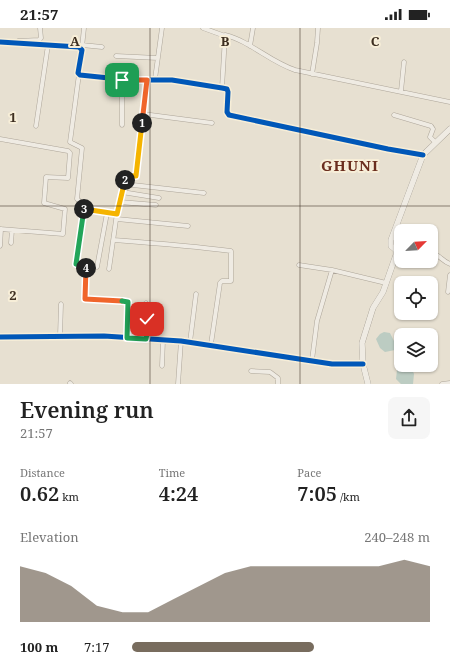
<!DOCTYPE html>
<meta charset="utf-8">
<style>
body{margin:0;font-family:"Noto Serif",serif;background:#f6f6f6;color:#222;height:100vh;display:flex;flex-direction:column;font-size:15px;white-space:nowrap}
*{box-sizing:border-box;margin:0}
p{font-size:13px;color:#767676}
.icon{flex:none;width:22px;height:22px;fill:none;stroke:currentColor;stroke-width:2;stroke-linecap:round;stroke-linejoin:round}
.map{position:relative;height:356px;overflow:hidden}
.drawer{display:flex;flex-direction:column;background:#fff;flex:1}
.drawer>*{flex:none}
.needle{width:26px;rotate:66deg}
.tools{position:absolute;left:394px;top:196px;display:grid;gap:8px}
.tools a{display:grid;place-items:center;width:44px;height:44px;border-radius:8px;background:#fff;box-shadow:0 1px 3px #0004;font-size:20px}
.pin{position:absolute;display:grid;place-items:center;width:34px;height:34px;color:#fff;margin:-17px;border-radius:8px;box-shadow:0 2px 6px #0006}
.km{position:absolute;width:20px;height:20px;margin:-10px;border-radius:50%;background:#222;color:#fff;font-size:11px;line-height:20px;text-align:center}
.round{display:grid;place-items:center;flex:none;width:42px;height:42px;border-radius:8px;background:#f6f6f6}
.headline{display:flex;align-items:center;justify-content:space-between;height:68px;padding:0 20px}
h1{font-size:22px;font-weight:600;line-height:30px}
.metrics{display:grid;grid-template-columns:repeat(3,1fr);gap:6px;height:68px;padding:4px 20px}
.metrics div{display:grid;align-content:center}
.metrics b{font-size:20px;font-weight:600}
.metrics small{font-size:11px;font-weight:400}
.metrics p{font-size:11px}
.chart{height:112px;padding:8px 20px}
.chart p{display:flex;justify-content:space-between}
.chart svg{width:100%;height:72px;margin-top:4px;fill:#786c5e;opacity:.7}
ul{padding:0 20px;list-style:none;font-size:13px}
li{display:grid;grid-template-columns:64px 48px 1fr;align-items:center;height:30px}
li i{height:10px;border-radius:5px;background:#786c5e}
.status{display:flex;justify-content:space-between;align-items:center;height:28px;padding:0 20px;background:#fff;direction:ltr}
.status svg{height:11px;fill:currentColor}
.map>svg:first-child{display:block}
.water{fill:#bcccc2}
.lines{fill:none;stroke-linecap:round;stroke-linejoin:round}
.street-casing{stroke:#ada599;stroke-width:5}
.secondary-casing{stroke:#9c958a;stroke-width:6}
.street{stroke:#efebe3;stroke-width:4}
.secondary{stroke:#efebe3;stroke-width:5.5}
.cycleway-casing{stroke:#f7eed8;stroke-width:8}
.cycleway{stroke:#0057b8;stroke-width:5}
.split-1-casing{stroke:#fff;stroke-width:8}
.split-2-casing{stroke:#fff;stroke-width:8}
.split-3-casing{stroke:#fff;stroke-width:8}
.split-4-casing{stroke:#fff;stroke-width:8}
.split-5-casing{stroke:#fff;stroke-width:8}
.split-6-casing{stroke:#fff;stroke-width:8}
.split-7-casing{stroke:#fff;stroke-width:8}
.split-1{stroke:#f0652b;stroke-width:5}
.split-2{stroke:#f5b400;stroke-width:5}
.split-3{stroke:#f5b400;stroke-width:5}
.split-4{stroke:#22a559;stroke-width:5}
.split-5{stroke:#f0652b;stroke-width:5}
.split-6{stroke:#22a559;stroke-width:5}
.split-7{stroke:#22a559;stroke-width:5}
.grid{fill:none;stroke:#3d2e20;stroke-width:1;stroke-opacity:0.55}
.labels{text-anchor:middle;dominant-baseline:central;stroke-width:4;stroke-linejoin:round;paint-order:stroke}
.district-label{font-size:15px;font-weight:bold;letter-spacing:1px;fill:#6b2e1e;stroke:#f7eed8}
.grid-label{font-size:13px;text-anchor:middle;font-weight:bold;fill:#3d2e20;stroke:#f7eed8;stroke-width:4;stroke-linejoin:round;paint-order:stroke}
</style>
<div class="status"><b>21:57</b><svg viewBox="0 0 49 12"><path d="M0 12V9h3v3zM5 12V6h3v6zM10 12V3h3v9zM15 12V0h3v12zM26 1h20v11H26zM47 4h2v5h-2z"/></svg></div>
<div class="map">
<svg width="450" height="356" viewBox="0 0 450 356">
<rect width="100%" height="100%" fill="#e7e0d1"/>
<path class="water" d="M 384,304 L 390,305 L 396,317 L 395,322 L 385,324 L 380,320 L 376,311 L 380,306 Z
M 402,340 L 412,341 L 414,346 L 413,356 L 401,356 L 396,351 L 397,342 Z"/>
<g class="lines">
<g class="street-casing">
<path id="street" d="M 203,0 L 225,8 L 222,60
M 225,7 C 250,13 270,34 295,42 L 450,74
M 18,13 L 39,12 L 41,10 L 40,0
M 0,14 L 79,19 L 82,22 L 78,45 L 80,47 L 128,52 L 172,52 L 222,60 L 227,61 L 228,64 L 227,84 L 229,87 L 388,121 L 423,127
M 82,17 L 102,19
M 250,18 L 253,0
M 82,19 L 84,0
M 116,28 L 158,30
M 79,46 L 70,114 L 82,120 L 77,171 L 82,175 L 83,182
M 312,46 L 317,15 L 318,0
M 155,51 L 162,0
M 401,63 L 404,34
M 143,86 L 212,95
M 394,87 L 431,98 L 433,101 L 430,109 L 435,114
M 122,97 L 122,52
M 36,98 L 48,17
M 0,111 L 68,123 L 70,125 L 68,150 L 46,149 L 44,175 L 65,181 L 63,206 L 0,201
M 124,156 L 204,165
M 122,164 L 159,170
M 120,174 L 156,177
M 117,186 L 83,182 L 76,237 L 86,239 L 85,271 L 127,273 L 127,310
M 117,191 L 188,198
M 114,212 C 153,215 192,218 231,223 L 231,253 L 222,253 L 220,255 L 211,316
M 11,215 L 12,202
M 0,218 L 1,201
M 431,225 C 439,226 442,233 450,236
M 299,237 L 332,242 L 317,293 L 312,332
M 97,239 L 107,185
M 109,241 L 117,185 L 126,149 L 136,147 L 147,52
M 332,242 L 386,255
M 448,264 L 450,247
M 146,275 L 148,293 L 147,311
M 60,308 L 61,276
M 0,309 L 104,308 L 181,313 L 332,336 L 363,336
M 190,314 L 196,266
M 162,338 L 163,312
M 251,343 L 270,344 L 278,350 L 278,356
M 70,355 L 71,356
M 178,356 L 181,313
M 442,356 L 450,355"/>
</g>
<g class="secondary-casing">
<path id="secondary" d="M 368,356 L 363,336 L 362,315 L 373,280 L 383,264 L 396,227 L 396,222 L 391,218 L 391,212 L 423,127 L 450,101"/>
</g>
<use href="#street" class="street"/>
<use href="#secondary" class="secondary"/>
<g class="cycleway-casing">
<path id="cycleway" d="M 0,14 L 79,19 L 82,22 L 78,45 L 80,47 L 128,52 L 172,52 L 222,60 L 227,61 L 228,64 L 227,84 L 229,87 L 388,121 L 423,127
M 0,309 L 104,308 L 181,313 L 332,336 L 363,336"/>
</g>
<use href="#cycleway" class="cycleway"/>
</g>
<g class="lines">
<g class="split-1-casing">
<path id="split-1" d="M 122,52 L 147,52 L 142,95"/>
</g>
<g class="split-2-casing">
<path id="split-2" d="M 125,152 L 127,148 L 136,148 L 142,95"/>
</g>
<g class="split-3-casing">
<path id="split-3" d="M 84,181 L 117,186 L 125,152"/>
</g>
<g class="split-4-casing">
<path id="split-4" d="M 84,181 L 76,236 L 85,238 L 86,240"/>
</g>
<g class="split-5-casing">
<path id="split-5" d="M 86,240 L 85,271 L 122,273"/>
</g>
<g class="split-6-casing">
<path id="split-6" d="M 122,273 L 128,274 L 127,310 L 146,311 L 147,306"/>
</g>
<g class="split-7-casing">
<path id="split-7" d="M 147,291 L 147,306"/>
</g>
<use href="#split-1" class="split-1"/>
<use href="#split-2" class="split-2"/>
<use href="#split-3" class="split-3"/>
<use href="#split-4" class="split-4"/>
<use href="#split-5" class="split-5"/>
<use href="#split-6" class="split-6"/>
<use href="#split-7" class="split-7"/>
</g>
<path class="grid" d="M 150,0 L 150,356M 300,0 L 300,356M 0,178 L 450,178"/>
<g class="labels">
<g class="district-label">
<text x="350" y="137">GHUNI</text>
</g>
</g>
<g class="grid-label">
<text x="75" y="18">A</text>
<text x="225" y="18">B</text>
<text x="375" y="18">C</text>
<text x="13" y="94">1</text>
<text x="13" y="272">2</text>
</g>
</svg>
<div class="tools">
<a><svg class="needle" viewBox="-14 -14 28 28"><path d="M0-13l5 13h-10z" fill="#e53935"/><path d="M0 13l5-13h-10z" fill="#767676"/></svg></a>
<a><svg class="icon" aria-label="locate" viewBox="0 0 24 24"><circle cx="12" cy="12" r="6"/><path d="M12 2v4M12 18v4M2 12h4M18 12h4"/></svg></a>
<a><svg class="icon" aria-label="layers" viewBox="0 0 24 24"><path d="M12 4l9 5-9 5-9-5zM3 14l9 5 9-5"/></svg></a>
</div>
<div class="pin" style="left:122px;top:52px;background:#1e9e55"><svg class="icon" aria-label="arrive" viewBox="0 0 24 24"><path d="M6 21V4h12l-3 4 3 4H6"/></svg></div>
<div class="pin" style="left:147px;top:291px;background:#d93025"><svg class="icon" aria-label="check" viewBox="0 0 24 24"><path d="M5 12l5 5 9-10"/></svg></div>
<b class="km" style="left:142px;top:95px">1</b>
<b class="km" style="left:125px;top:152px">2</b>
<b class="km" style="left:84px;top:181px">3</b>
<b class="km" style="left:86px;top:240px">4</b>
</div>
<section class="drawer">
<div class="headline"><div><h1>Evening run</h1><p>21:57</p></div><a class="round"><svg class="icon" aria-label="share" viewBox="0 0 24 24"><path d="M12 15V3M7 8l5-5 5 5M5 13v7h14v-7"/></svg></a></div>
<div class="metrics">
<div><p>Distance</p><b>0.62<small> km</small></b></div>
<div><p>Time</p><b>4:24</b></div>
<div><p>Pace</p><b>7:05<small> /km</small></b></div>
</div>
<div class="chart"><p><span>Elevation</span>240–248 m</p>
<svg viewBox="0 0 160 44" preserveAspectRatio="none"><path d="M0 44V10L10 14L20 22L30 34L40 38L50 38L60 30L70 22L80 14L90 10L100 10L110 10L120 10L130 10L140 10L150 6L160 10V44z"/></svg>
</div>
<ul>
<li><b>100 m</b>7:17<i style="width:61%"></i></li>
</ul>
</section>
